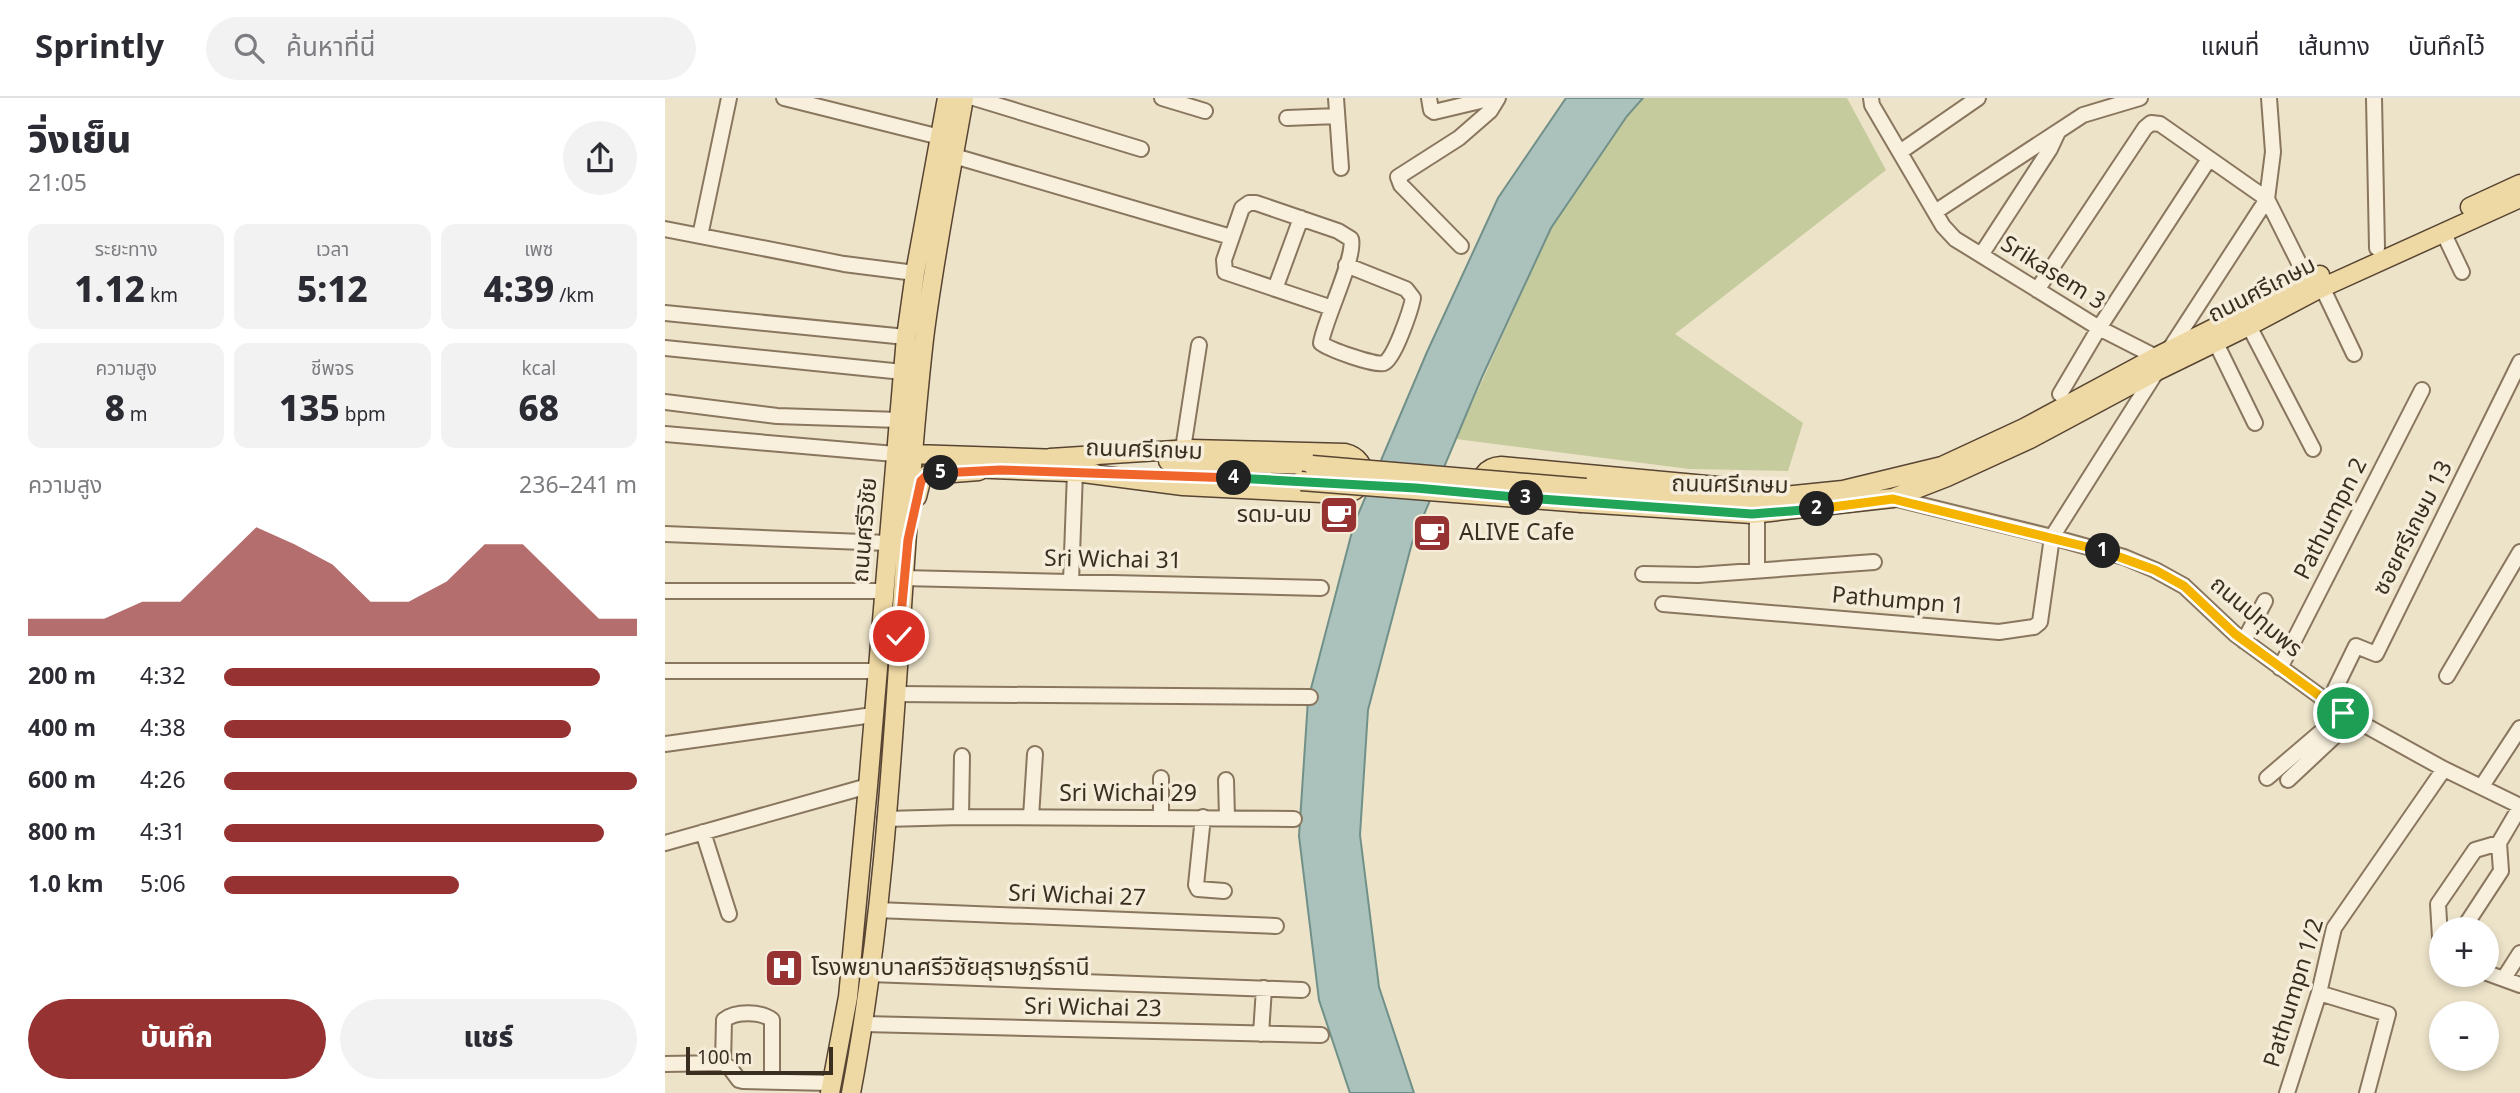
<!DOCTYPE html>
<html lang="th">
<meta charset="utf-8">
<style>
body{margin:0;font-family:Georgia,"Noto Sans Thai",serif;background:#f2f2f3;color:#2b2b33;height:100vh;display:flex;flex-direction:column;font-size:26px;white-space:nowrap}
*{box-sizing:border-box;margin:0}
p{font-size:23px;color:#7c7c81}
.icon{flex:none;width:38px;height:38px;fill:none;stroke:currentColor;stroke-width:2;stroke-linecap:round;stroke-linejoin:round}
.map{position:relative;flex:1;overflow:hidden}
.details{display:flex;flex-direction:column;background:#fff;width:665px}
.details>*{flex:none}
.tools{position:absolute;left:1764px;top:819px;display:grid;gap:14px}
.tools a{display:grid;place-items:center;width:70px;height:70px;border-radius:50%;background:#fff;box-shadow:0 4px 10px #0003;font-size:35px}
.scale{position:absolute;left:21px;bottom:18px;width:147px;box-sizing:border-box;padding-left:7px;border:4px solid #3a2e21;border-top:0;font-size:19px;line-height:24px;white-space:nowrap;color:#3a2e21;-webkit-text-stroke:5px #f5edd9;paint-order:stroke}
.pin{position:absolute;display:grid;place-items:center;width:60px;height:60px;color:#fff;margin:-30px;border:4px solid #fff;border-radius:50%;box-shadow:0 2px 7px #0007}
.km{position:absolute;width:35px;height:35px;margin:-18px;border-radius:50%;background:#222;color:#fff;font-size:19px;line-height:35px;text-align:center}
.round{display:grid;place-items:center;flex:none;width:74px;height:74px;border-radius:37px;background:#f2f2f3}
.overview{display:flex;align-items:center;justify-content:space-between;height:119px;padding:0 28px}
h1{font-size:38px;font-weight:800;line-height:52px}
.stats{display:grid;grid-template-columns:repeat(3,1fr);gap:10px;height:119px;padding:7px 28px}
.stats div{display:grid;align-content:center;border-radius:14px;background:#f2f2f3;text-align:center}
.stats b{font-size:35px;font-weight:800}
.stats small{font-size:19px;font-weight:400}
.stats p{font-size:19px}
.chart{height:196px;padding:14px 28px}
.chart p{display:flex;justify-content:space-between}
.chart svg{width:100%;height:126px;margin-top:7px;fill:#963231;opacity:.7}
.action{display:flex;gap:14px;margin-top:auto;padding:14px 28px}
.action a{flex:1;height:80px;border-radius:42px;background:#963231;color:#fff;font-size:28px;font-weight:800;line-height:80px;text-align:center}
.action a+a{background:#f2f2f3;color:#2b2b33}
ul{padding:0 28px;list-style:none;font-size:23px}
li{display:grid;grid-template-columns:112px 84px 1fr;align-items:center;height:52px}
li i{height:18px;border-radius:9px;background:#963231}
header{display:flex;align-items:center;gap:42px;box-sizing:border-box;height:98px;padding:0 35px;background:#fff;border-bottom:2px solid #e1e1e2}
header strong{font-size:33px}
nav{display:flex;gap:38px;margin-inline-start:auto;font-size:24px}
.search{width:490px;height:63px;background:#f2f2f3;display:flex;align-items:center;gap:18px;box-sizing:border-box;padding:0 24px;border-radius:38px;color:#7c7c81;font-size:26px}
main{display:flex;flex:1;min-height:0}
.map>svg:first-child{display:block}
.green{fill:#c5cb9d}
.water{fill:#aac2bb;stroke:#709089;stroke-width:2}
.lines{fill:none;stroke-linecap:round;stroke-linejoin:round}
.minor-casing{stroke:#89765e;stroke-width:18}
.major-casing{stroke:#574432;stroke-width:21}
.minor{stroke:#f8f0dd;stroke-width:14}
.major{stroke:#eed8a4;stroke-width:18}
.major-bridge-casing{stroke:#574432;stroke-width:21;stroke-linecap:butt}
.major-bridge{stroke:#eed8a4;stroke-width:18}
.split-1-casing{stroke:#fff;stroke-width:14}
.split-2-casing{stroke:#fff;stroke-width:14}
.split-3-casing{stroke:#fff;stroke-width:14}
.split-4-casing{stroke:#fff;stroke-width:14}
.split-5-casing{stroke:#fff;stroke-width:14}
.split-6-casing{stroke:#fff;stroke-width:14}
.split-1{stroke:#f5b400;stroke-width:9}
.split-2{stroke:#f5b400;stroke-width:9}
.split-3{stroke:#22a559;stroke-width:9}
.split-4{stroke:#22a559;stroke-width:9}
.split-5{stroke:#f0652b;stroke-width:9}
.split-6{stroke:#f0652b;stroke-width:9}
.labels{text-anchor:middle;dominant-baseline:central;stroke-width:7;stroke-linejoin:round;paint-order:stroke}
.street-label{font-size:23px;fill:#3a2e21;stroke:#f5edd9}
.poi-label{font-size:23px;fill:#3a2e21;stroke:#f5edd9;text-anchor:start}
</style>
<header>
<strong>Sprintly</strong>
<div class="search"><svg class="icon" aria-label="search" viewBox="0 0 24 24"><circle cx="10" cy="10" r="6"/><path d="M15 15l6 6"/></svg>ค้นหาที่นี่</div>
<nav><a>แผนที่</a><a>เส้นทาง</a><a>บันทึกไว้</a></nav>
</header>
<main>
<section class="details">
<div class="overview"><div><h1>วิ่งเย็น</h1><p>21:05</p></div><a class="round"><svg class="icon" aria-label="share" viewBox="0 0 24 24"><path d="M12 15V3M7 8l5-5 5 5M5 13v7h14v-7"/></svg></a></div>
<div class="stats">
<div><p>ระยะทาง</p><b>1.12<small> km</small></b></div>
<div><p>เวลา</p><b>5:12</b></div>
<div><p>เพซ</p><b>4:39<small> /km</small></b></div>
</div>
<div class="stats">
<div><p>ความสูง</p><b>8<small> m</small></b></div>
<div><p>ชีพจร</p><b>135<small> bpm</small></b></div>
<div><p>kcal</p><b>68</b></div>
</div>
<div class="chart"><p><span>ความสูง</span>236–241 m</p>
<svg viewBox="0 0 160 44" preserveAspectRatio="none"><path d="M0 44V38L10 38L20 38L30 32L40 32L50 19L60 6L70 12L80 19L90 32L100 32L110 25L120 12L130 12L140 25L150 38L160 38V44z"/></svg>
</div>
<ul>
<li><b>200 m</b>4:32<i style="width:91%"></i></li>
<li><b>400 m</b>4:38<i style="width:84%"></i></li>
<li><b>600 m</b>4:26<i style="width:100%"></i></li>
<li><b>800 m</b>4:31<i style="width:92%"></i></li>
<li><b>1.0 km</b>5:06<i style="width:57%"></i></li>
</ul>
<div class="action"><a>บันทึก</a><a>แชร์</a></div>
</section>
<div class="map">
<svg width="1855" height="995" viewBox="0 0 1855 995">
<rect width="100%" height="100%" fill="#ede3c9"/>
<path class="green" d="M 978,0 L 1182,0 L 1221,72 L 1010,236 L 1138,325 L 1123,373 L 1024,371 L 791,341 L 886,130 L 962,18 Z"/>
<path class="water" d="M 901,0 L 978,0 L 962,18 L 886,130 L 817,279 L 747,445 L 703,612 L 695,737 L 714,889 L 749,995 L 685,995 L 654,902 L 634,738 L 643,602 L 689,426 L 762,254 L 833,100 Z"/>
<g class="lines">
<g class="minor-casing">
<path id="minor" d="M 119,0 L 275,39
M 309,0 L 476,51
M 497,0 L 540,13
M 671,0 L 676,70
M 764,0 L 766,12 L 769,14 L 828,0
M 1206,0 L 1207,7 L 1278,128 L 1290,141 L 1316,157
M 1604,0 L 1608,54 L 1602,101 L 1643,183
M 1709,0 L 1712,150
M 622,20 L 672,18
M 1393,34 L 1385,51 L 1316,157 L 1434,230 L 1491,259
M 1235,54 L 1313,0
M 289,58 L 566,139
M 1270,114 L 1418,17 L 1475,0
M 0,131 L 179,166 L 250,175
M 1778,134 L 1797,174
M 35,138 L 64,0
M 796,148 L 736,87 L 733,79 L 794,40 L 825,13 L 833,0
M 1657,189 L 1689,256
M 610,191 L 636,120
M 1372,192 L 1480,30 L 1486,25 L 1495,26 L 1602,101 L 1504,252
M 667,210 L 560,174 L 559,162 L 577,110 L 584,105 L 591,105 L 673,133 L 686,141 C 691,159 659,223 656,245 C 663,251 710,268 719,265 C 729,262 746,211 748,200 L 741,191 L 681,167
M 0,215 L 241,239
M 1584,228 L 1648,351
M 1550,243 L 1590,325
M 0,250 L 238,274
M 1395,296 L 1434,230 L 1544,61
M 0,304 L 112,318 L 234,322
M 0,336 L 230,356
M 518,351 L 534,247
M 1228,400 L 1387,439 L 1459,459 L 1490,472 L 1519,488 L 1570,536 L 1678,615 L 1779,671 L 1855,708
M 1092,416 L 1092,471
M 0,436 L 223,445
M 978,476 L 1033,477 L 1209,464
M 238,480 L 656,490
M 406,484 L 410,374
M 0,493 L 219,493
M 998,506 L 1334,534 L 1369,529 L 1375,524 L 1387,439 L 1492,273
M 1579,543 L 1600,503
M 1615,570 L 1757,292
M 0,573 L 212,573
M 1782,578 L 1855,454
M 1670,591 L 1691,548 L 1711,556 L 1855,264
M 230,596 L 645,599
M 0,646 L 208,617
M 496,680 L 496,719
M 1602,680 L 1678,615
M 561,682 L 562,719
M 1623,682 L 1688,621
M 1817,688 L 1855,630
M 296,719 L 297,658
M 366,719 L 370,656
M 538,719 L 531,787 L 533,791 L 559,793
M 220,721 L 296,719 L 629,721
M 38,734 L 64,816
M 0,745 L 203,688
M 212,812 L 611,828
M 1798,831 L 1836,773 L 1834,745 L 1855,709
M 1776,856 L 1773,806 L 1810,752 L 1834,745
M 1822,875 L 1855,887
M 205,876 L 637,892
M 1839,880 L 1855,855
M 1654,895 L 1723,916 L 1702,995
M 199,926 L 656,937
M 596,936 L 599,890
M 58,965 L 59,922 C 70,913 96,913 107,922 L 107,983
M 0,966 L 58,965 L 65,970 L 74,982 L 78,983 L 167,985
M 1622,995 L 1654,895 L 1669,830 L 1779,671"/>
</g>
<g class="major-casing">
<path id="major" d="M 1805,109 L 1855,86
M 385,360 L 525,351 L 680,355 C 706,361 704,395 677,396 L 518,388 L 418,375
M 503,363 L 647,367
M 241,364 L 244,358 L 249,356 L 395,361
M 303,370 L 429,375
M 921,390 L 1037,399 L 1098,400 L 1178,392 L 1277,368 L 1359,330 L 1491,259 L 1655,177
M 817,394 C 814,379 821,369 836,368 L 1063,389
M 252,399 L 256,383 L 262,377 L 314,373
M 917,405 L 1087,416 L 1228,400 L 1282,379 L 1365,341 L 1492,273 L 1584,228 L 1652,192 L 1855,100
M 165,995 L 183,899 L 203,688 L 241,239 L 250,175 L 282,0
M 186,995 C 233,747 231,491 259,241 C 269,160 285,80 299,0"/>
</g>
<use href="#minor" class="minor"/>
<use href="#major" class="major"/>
<g class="major-bridge-casing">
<path id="major-bridge" d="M 647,367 L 921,390
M 636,383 L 917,405"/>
</g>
<use href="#major-bridge" class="major-bridge"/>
</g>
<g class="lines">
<g class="split-1-casing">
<path id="split-1" d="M 1438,453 L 1490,472 L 1519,488 L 1570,536 L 1678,615"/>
</g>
<g class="split-2-casing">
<path id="split-2" d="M 1152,411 L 1228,401 L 1438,453"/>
</g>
<g class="split-3-casing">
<path id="split-3" d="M 861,400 L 1087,416 L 1152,411"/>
</g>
<g class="split-4-casing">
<path id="split-4" d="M 569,380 L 751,390 L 861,400"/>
</g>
<g class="split-5-casing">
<path id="split-5" d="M 276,375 L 335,372 L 569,380"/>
</g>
<g class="split-6-casing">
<path id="split-6" d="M 234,538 L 243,442 L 256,383 L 262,377 L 276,375"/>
</g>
<use href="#split-1" class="split-1"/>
<use href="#split-2" class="split-2"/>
<use href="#split-3" class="split-3"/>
<use href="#split-4" class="split-4"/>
<use href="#split-5" class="split-5"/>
<use href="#split-6" class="split-6"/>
</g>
<defs>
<g id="cafe-square" transform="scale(2.0125)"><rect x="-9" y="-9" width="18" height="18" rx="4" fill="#963231" stroke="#f5edd9"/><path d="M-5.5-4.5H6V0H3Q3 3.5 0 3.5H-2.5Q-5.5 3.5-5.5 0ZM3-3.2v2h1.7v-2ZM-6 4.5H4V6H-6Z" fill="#fff"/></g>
<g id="hospital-square" transform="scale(2.0125)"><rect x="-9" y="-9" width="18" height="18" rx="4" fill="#963231" stroke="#f5edd9"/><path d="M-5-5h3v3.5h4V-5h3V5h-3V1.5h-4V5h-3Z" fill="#fff"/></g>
</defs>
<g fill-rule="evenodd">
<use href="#cafe-square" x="674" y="417"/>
<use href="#cafe-square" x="767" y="435"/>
<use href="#hospital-square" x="119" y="870"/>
</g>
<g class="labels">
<g class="street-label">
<text transform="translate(1388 175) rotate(32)">Srikasem 3</text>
<text transform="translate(1597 192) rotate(-27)">ถนนศรีเกษม</text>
<text transform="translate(479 352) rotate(2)">ถนนศรีเกษม</text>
<text transform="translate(1065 387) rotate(1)">ถนนศรีเกษม</text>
<text transform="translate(1666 421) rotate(-63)">Pathumpn 2</text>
<text transform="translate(1748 430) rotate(-63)">ซอยศรีเกษม 13</text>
<text transform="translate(200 432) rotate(-85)">ถนนศรีวิชัย</text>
<text transform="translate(448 462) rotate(1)">Sri Wichai 31</text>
<text transform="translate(1233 503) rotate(5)">Pathumpn 1</text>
<text transform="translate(1591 519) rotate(40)">ถนนปทุมพร</text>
<text x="463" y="696">Sri Wichai 29</text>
<text transform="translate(412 798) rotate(2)">Sri Wichai 27</text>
<text transform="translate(1629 895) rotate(-73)">Pathumpn 1/2</text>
<text transform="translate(428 910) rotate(1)">Sri Wichai 23</text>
</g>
<g class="poi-label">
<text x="647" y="417" text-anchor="end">รดม-นม</text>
<text x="794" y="435">ALIVE Cafe</text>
<text x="146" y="870">โรงพยาบาลศรีวิชัยสุราษฎร์ธานี</text>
</g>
</g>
</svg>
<div class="tools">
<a>+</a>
<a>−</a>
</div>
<div class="scale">100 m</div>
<div class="pin" style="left:1678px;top:615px;background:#1e9e55"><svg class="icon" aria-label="arrive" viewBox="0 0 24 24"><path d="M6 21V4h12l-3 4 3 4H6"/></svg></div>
<div class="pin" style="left:234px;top:538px;background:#d93025"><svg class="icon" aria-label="check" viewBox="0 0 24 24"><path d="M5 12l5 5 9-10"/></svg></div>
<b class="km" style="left:1438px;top:453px">1</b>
<b class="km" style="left:1152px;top:411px">2</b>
<b class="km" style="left:861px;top:400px">3</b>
<b class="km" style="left:569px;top:380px">4</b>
<b class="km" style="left:276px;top:375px">5</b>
</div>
</main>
